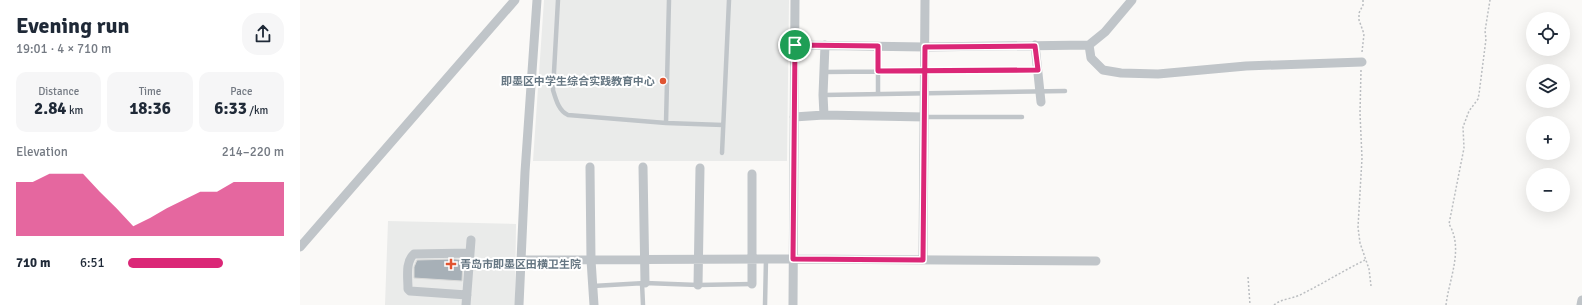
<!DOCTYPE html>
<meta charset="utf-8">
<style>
body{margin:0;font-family:Signika,"Noto Sans SC",sans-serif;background:#f6f6f7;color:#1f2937;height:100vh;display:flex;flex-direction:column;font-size:15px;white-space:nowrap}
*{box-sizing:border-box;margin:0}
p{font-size:13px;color:#747a83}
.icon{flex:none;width:22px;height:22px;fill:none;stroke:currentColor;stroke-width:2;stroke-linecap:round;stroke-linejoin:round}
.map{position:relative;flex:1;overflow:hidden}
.panel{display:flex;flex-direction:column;background:#fff;width:300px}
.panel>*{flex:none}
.fabs{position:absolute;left:1226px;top:12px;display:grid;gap:8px}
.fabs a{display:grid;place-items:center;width:44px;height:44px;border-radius:50%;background:#fff;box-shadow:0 4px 16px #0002;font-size:20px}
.pin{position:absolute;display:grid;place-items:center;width:34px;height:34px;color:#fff;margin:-17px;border:2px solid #fff;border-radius:50%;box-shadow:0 1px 4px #0007}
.round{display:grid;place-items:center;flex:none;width:42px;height:42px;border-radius:16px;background:#f6f6f7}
.summary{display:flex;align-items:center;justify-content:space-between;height:68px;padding:0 16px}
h1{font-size:22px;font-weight:700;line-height:30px}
.figures{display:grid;grid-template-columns:repeat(3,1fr);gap:6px;height:68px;padding:4px 16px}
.figures div{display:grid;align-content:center;border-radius:10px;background:#f6f6f7;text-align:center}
.figures b{font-size:17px;font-weight:700}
.figures small{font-size:11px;font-weight:400}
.figures p{font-size:11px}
.chart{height:112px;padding:8px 16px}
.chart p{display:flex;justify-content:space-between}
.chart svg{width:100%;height:72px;margin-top:4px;fill:#db2777;opacity:.7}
ul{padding:0 16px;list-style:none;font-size:13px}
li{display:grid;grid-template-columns:64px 48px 1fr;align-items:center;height:30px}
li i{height:10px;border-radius:5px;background:#db2777}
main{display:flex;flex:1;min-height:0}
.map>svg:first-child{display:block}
.built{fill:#eaebea}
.building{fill:#a7b0b7;stroke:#dbdbda}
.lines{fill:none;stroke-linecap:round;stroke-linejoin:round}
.path{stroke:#bbbec1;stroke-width:1.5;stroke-dasharray:2 2;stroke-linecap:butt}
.service{stroke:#c0c5c9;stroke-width:4.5}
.minor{stroke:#c0c5c9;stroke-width:9}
.route-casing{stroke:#fff;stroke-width:8}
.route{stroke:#db2777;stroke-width:5}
.poi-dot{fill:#e05431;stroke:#fff;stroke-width:1.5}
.labels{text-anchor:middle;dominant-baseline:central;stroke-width:4;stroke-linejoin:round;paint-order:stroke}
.poi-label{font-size:11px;font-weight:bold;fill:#657682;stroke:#fff;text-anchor:end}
</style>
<main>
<section class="panel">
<div class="summary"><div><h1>Evening run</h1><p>19:01 · 4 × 710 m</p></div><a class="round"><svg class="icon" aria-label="share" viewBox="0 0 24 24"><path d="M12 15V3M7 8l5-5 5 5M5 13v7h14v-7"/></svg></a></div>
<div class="figures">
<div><p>Distance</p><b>2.84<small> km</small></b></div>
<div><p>Time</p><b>18:36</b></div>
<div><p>Pace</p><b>6:33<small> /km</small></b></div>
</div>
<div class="chart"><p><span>Elevation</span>214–220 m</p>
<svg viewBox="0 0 160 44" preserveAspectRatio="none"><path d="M0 44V11L10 11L20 6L30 6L40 6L50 17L60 27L70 38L80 33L90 27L100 22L110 17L120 17L130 11L140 11L150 11L160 11V44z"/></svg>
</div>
<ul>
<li><b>710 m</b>6:51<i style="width:61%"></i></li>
</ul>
</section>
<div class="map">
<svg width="1282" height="305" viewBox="0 0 1282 305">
<rect width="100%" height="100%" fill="#faf9f7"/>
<path class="built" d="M 244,0 L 489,0 L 487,161 L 233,161 Z
M 88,221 L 216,224 L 215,305 L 85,305 Z"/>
<path class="building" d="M 155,259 L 163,260 L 162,281 L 114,278 L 114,267 L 117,260 Z"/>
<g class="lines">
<path class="path" d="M 1062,52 L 1064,34 L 1059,20 L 1059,13 L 1063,5 L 1063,0
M 1061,70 L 1060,113 L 1062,158 L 1058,227 L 1060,243 L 1069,269 L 1071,286
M 948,277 L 950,305
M 974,305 C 981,299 991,299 1000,295 C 1022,284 1043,271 1065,260
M 1146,305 C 1149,279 1164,249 1149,224 L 1164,148 L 1163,127 L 1169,111 L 1178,99 L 1179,94 L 1186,39 L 1185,31 L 1190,0"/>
<path class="service" d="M 258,0 L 253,90 C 256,100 259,111 268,115 L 366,123 L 423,125
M 578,46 L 578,94
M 524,72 L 738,70
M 523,95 L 765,91
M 625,117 L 722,117
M 366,123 L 369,0
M 422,153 L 429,0
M 342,283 L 343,305
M 293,286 L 345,283 L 398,285 L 452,284
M 465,305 L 466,259"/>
<path class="minor" d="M 495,45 L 625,47 L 789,45 L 805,32 L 832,0
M 735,45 L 741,102
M 789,45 L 791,58 L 803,70 L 821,73 L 858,74 L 946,66 L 1062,62
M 524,115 L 523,95 L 525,45
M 494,117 L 524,115 L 625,117
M 290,167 L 291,260 L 294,305
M 343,167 L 345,283
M 0,247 L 215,0
M 221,260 L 493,259 L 796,261
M 623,260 L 625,0
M 452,284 L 452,174
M 398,285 L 400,168
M 167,295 L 110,291 L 108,289 C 108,277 105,262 114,254 L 170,253
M 166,305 L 171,240
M 219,305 L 225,172 L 237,0
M 493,305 L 495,0
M 1281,305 L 1282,300"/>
</g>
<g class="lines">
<g class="route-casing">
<path id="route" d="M 495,45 L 493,259 L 623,260 C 624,189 625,118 625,47 L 735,46 L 738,70 C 684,70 631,71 578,71 L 578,46 L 495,45"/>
</g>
<use href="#route" class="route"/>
</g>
<g class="poi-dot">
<circle cx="363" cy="81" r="4"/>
<path d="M149 258h4v4h4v4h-4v4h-4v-4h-4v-4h4z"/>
</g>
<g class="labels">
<g class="poi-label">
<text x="355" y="81">即墨区中学生综合实践教育中心</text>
<text x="160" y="264" text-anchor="start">青岛市即墨区田横卫生院</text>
</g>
</g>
</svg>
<div class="fabs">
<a><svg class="icon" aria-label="locate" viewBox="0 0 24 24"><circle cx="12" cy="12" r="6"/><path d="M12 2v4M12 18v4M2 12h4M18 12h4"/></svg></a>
<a><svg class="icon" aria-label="layers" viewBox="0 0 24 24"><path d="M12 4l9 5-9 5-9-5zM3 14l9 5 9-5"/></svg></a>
<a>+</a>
<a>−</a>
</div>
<div class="pin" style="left:495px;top:45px;background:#1e9e55"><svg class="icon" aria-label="arrive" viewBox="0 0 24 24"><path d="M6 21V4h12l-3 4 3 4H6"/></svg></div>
</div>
</main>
